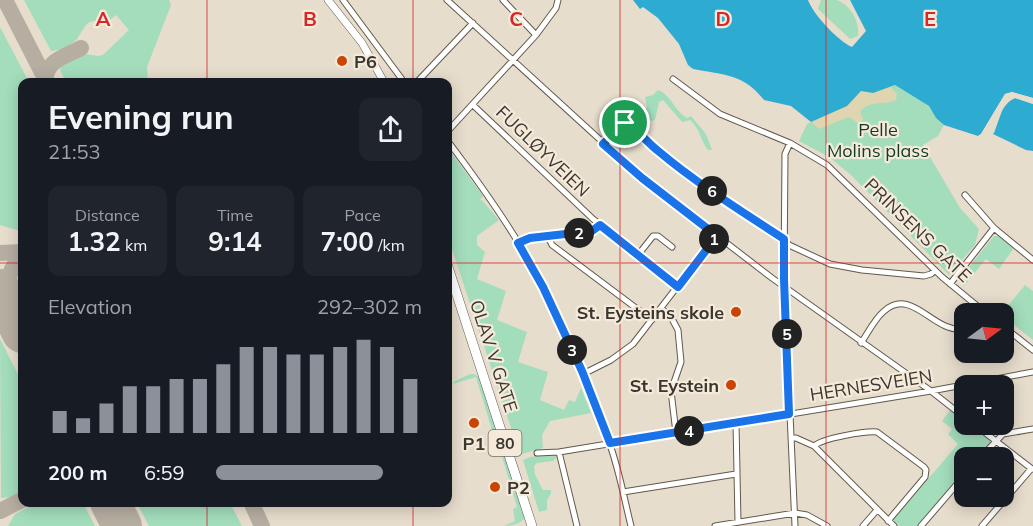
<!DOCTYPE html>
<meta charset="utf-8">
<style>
body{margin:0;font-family:Mulish,sans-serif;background:#20242c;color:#f1f3f6;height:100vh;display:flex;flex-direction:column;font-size:22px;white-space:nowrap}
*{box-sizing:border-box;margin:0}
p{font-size:20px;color:#9ea1a6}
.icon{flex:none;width:33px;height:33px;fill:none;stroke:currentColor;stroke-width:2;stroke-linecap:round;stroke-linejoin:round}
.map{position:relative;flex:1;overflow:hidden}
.panel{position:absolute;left:18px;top:78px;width:434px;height:429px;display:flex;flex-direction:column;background:#171b24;border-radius:12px;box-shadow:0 3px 15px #0003}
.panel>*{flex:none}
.needle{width:39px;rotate:75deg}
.buttons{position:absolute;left:954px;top:303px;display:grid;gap:12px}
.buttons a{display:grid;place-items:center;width:60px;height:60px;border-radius:12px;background:#171b24;box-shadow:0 3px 15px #0003;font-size:30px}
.pin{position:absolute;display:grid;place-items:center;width:51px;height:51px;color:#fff;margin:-26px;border:3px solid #fff;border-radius:50%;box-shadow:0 2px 6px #0007}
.km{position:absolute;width:30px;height:30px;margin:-15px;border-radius:50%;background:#222;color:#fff;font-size:16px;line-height:30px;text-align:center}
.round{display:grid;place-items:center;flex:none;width:63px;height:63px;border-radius:12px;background:#20242c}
.head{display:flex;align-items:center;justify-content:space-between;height:102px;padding:0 30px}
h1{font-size:33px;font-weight:700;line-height:45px}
.metrics{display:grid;grid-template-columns:repeat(3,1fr);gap:9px;height:102px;padding:6px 30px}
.metrics div{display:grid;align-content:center;border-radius:12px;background:#20242c;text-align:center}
.metrics b{font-size:26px;font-weight:700}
.metrics small{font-size:16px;font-weight:400}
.metrics p{font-size:16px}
.chart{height:168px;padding:12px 30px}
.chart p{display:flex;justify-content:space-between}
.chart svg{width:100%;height:108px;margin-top:6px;stroke:#8c9099;stroke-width:6}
ul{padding:0 30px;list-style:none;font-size:20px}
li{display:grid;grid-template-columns:96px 72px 1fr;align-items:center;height:45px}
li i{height:15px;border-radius:8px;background:#8c9099}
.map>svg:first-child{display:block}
.green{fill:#a3ddbc}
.sand{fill:#dfd5b0}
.water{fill:#2eabd0}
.pier{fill:#e7ddcd}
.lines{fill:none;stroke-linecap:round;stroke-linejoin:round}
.taxiway{stroke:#b7aea2;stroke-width:16}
.runway{stroke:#b7aea2;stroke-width:40}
.street-casing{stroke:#62594b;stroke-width:7}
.secondary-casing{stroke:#62594b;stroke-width:8}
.highway-casing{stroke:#62594b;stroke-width:10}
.street{stroke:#fff;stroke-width:5}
.secondary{stroke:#fff;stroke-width:7}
.highway{stroke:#fff;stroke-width:9}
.route-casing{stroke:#fff;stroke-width:12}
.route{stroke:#1a73e8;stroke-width:8}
.grid{fill:none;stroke:#d62828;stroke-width:1.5;stroke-opacity:0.55}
.poi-dot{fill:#cb4502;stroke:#f5eada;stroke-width:2}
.labels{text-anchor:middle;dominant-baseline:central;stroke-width:4.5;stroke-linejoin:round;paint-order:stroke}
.shield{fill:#f5eada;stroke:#726c63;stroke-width:1.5}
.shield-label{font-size:16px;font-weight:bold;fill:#3a3630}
.poi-label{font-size:18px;font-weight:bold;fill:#3a3630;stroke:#f5eada;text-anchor:start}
.park-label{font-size:18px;fill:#113b27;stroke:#f5eada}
.street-label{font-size:18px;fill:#3a3630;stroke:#f5eada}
.grid-label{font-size:20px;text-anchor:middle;font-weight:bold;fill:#d62828;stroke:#f5eada;stroke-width:4.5;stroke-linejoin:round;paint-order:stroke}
</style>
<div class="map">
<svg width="1033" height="526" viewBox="0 0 1033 526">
<rect width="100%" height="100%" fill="#e7ddcd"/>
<path class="green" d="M 24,0 L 169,0 L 171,5 L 147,67 L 148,82 L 66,82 L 60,70 L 62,66 L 85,54 L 98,56 L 103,55 L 129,30 L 116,15 L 106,23 C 86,17 86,26 77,39 C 73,45 58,51 51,51 Z
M 821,0 C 825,0 833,0 837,0 C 850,5 860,21 858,36 L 850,39 L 818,9 Z
M 0,27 L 29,82 L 22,82 L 22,230 L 20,231 L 0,225 Z
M 895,85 L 929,106 L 936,118 L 944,125 L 938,136 L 923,145 L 960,208 L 979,229 L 975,245 L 949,275 L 851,175 L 829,157 L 799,141 L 807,124 Z
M 658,90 C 671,95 675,111 687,118 L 691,116 L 706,134 L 712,150 L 708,150 C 700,140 701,130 690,120 L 682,122 L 663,100 L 659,102 L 655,120 L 652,121 L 643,115 L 647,107 L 645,97 L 653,95 Z
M 447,147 L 483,196 L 479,201 L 482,200 L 499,220 L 477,236 L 477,245 L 485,252 L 477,279 L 506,291 L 497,320 L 527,332 L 518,362 L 548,372 L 540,400 L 564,410 L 569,400 L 575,402 L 581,388 L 591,413 L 550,421 L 542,435 L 543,448 L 522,454 L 519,452 L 447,234 Z
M 994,236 L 999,236 L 1014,248 L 999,269 L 986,259 L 964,286 L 960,281 L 960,278 Z
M 1025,285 L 1033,291 L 1033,340 L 1004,317 L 1004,314 L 1002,313 Z
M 0,339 L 22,382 L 22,491 L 12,497 L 1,498 Z
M 470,374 L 474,374 L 479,377 L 525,518 C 520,524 511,526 504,526 L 515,521 L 513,509 L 517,507 L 500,450 L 494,451 L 491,442 L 495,440 L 476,377 L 453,384 L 455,381 Z
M 951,409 L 964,420 L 964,424 L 970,425 L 991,441 L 977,457 L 964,458 L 964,472 L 918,526 L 900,526 L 893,520 L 958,444 L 948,434 L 952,429 L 942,421 Z
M 554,454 L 557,457 L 553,461 L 537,463 L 534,466 L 535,475 L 543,490 L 551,490 L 551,494 L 547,500 L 547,510 L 539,512 L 523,460 L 530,457 Z
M 38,502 L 83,503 L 95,526 L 8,526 L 15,514 Z
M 137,503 L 230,503 L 242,526 L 149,526 Z"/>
<path class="sand" d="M 891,87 L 897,94 L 896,100 C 884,106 873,99 860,111 L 863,120 L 858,123 L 849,117 L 819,129 L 811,122 L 814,118 L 862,91 Z"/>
<path class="water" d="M 633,0 L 808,0 C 813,14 838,41 852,47 L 866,31 L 850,0 L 1033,0 L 1033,98 L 1012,92 L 1005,94 L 981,134 L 978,136 L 944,125 L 936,118 L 929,106 L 895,85 L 873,93 L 861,91 L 847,106 L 811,122 L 791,106 L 764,100 C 744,74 724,75 693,69 L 688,65 L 679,44 L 658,18 L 643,7 L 640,9 Z
M 1015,98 L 1033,104 L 1033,151 L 1026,150 L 993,134 C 998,122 1001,104 1015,98 Z"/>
<path class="pier" d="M 1012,92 L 1033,98 L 1033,104 L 1015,98 L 1009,101 L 1003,108 L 994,133 L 990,134 L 1001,107 L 1007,98 L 1013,96 L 1007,97 L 996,113 L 984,135 L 978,139 L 978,136 L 981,134 L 1005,94 Z"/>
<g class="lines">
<path class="taxiway" d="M 5,0 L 47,82
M 46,81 C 44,61 67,56 81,48
M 0,253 L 22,252
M 10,308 C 6,288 6,271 22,256
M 18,325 L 22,329
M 251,502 L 262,526
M 0,511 L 22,500"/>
<path class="runway" d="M 0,289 L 22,333
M 110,502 L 122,526"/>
<g class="street-casing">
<path id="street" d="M 343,0 L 404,82
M 447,0 L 642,178 L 772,278 L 931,391 L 964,417
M 536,35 L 556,8 L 558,0
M 673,79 L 720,114 L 790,143 L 827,165 L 942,277 L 987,314
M 417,82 L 473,23
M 473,105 L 593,219 L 678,287
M 447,132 L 536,35 L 503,0
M 447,140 C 472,173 496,206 518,242 C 555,304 585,373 609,442 C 619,469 624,498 631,526
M 603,143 L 622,125 L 628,123 L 643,138 L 686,173 L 784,239 L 789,245 L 830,264 L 862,270 L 924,276 L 931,274 L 935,270
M 790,143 L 785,154 L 784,279 L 795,526
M 965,195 L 994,228 L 1033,260
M 548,237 L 552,245 L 652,320
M 518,243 L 530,238 L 592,231 L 600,225
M 638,255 L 653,236 L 658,236 L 672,247
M 950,284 L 994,228
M 661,308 L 671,317 L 678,330 L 681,362 L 671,391 L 676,433
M 1004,327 L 1033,350
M 861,343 C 868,333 874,320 883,312 C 912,285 933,334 964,329
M 583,374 L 611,360 L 633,344 L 717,235
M 736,423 L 738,522
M 974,424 L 1032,469
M 791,438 L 796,438 L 814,446 L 894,526
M 814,446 C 823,438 865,431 877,432 L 924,467 L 926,470 L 925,477 L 888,521
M 559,452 L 577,526
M 537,453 L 559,452 L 931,391 L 1033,372
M 980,458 L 1003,434 L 1033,429
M 623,492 L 736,474
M 715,526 L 795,513 L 807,515 L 827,526
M 863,526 L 877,510
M 921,526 L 964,476
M 982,526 L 1031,469"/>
</g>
<g class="secondary-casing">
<path id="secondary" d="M 328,0 L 362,43 L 384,82"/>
</g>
<g class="highway-casing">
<path id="highway" d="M 447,264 L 532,526"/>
</g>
<use href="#street" class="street"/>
<use href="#secondary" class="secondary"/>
<use href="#highway" class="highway"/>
</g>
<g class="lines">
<g class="route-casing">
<path id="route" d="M 625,123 C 634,126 649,144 657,150 C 696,183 741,211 784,239 L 784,279 L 789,414 L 610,443 L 582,371 L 543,287 L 518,243 L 530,238 L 592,231 L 600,225 L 678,287 L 717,236 L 642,178 L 603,144 Z"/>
</g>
<use href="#route" class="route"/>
</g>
<path class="grid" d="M 207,0 L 207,82M 413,0 L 413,82M 620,0 L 620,526M 826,0 L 826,526M 0,263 L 22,263M 447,263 L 1033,263M 207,502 L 207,526M 413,502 L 413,526"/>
<g class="poi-dot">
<circle cx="342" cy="61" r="6"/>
<circle cx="736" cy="312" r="6"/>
<circle cx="731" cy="385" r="6"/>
<circle cx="474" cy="423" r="6"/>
<circle cx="495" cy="487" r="6"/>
</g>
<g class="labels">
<rect class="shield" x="488.5" y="430" width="33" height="26" rx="4.5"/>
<g class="shield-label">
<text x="505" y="443">80</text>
</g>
<g class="poi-label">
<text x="354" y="61">P6</text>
<text x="724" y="312" text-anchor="end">St. Eysteins skole</text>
<text x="719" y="385" text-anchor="end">St. Eystein</text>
<text x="474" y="443" text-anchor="middle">P1</text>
<text x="507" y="487">P2</text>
</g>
<g class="park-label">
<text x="878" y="129">Pelle<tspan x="878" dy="21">Molins plass</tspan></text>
</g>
<g class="street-label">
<text transform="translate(543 151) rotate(44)">FUGLØYVEIEN</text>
<text transform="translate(918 230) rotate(44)">PRINSENS GATE</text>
<text transform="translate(494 356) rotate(72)">OLAV V GATE</text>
<text transform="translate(871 385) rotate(-9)">HERNESVEIEN</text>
</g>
</g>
<g class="grid-label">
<text x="103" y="26">A</text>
<text x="310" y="26">B</text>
<text x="516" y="26">C</text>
<text x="723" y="26">D</text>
<text x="930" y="26">E</text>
</g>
</svg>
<div class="buttons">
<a><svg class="needle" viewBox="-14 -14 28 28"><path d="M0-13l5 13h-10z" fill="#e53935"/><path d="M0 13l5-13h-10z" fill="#9ea1a6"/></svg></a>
<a>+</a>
<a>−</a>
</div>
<div class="pin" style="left:625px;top:123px;background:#1e9e55"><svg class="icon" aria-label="arrive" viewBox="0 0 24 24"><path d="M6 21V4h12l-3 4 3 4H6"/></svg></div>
<b class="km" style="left:714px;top:239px">1</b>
<b class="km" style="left:579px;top:233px">2</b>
<b class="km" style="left:572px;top:350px">3</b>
<b class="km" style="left:689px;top:431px">4</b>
<b class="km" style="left:787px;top:334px">5</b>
<b class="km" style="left:712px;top:191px">6</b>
<section class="panel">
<div class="head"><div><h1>Evening run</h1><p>21:53</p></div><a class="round"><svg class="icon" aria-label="share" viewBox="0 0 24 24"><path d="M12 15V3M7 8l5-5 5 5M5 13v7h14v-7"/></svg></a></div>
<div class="metrics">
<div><p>Distance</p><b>1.32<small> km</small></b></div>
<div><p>Time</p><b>9:14</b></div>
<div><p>Pace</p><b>7:00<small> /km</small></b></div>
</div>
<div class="chart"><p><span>Elevation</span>292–302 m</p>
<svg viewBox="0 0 160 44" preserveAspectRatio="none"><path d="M5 44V35M15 44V38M25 44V32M35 44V25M45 44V25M55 44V22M65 44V22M75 44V16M85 44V9M95 44V9M105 44V12M115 44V12M125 44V9M135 44V6M145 44V9M155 44V22"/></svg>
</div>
<ul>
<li><b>200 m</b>6:59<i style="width:81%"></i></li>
</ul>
</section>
</div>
